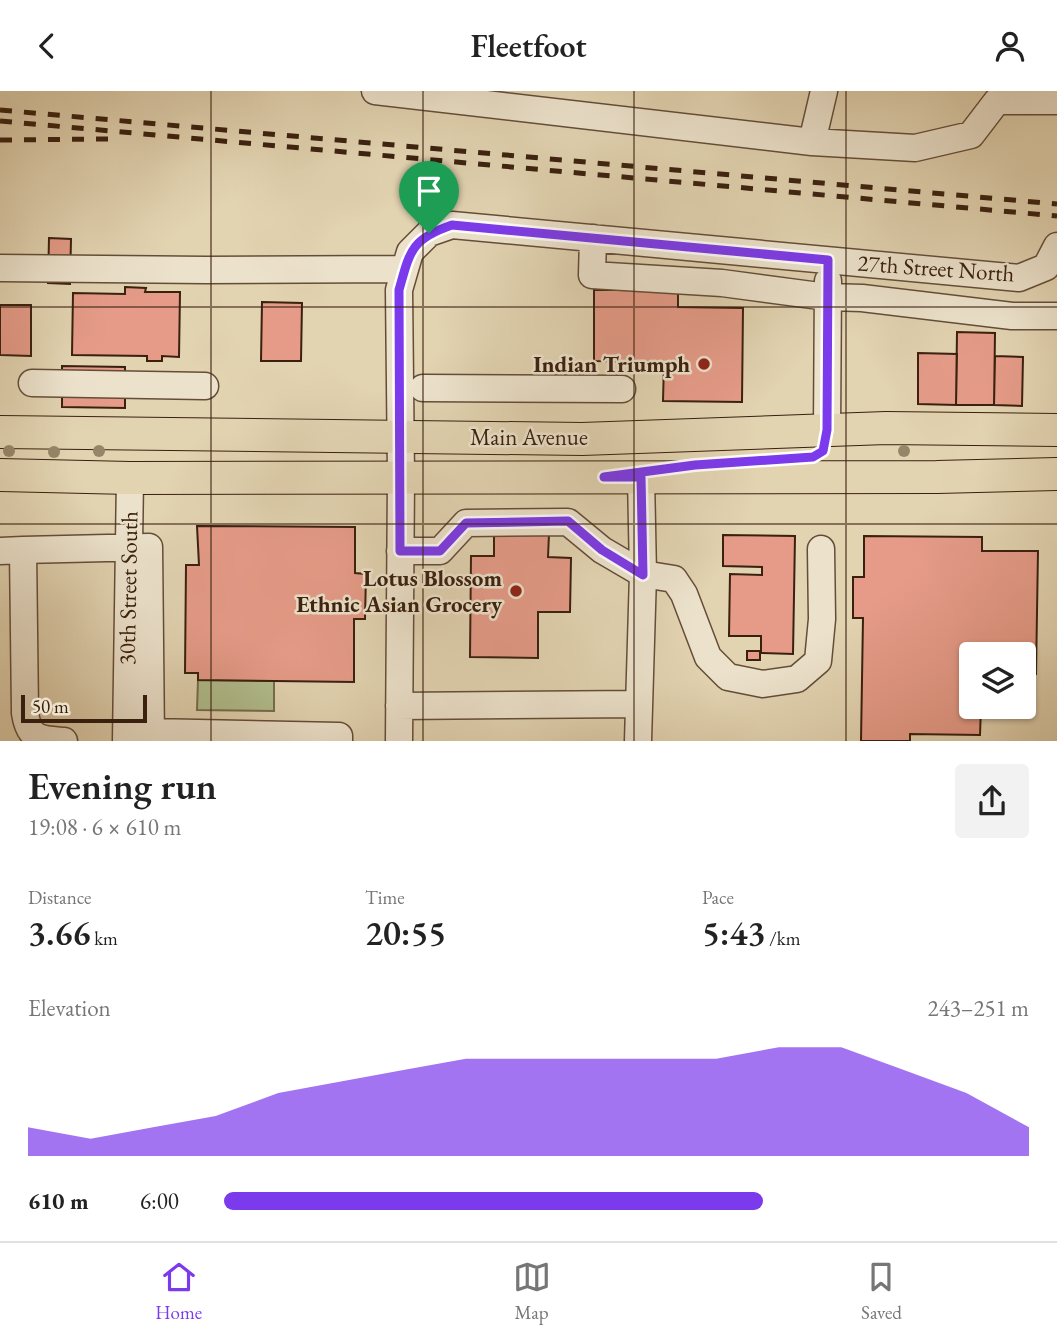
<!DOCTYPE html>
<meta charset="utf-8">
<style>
body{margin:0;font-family:"EB Garamond",serif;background:#f2f2f2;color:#222;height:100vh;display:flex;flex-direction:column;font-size:26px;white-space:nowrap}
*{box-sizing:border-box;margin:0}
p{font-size:23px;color:#767676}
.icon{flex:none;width:38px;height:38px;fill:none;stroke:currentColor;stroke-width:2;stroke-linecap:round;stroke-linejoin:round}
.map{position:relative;height:650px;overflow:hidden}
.details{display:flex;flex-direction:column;background:#fff;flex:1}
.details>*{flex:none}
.buttons{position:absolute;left:959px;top:551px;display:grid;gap:14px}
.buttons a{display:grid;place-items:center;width:77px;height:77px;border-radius:7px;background:#fff;box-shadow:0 2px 5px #0004;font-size:35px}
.scale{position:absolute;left:21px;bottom:18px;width:126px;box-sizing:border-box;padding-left:7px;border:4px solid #3a200f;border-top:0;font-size:19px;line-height:24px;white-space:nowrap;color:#3a200f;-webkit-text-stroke:5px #ece2cc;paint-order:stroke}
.pin{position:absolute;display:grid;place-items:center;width:60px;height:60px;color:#fff;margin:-72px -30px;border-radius:50% 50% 50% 0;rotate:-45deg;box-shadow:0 0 7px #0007}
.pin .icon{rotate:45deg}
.round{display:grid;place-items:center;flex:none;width:74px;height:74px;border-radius:7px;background:#f2f2f2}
.head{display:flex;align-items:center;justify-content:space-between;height:119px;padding:0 28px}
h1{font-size:38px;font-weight:600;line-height:52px}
.figures{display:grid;grid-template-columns:repeat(3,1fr);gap:10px;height:119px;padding:7px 28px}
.figures div{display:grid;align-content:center}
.figures b{font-size:35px;font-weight:600}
.figures small{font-size:19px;font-weight:400}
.figures p{font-size:19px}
.chart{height:196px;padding:14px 28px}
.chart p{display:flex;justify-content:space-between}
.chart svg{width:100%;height:126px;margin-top:7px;fill:#7c3aed;opacity:.7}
ul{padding:0 28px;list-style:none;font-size:23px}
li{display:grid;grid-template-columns:112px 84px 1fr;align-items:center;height:52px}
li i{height:18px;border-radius:9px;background:#7c3aed}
header{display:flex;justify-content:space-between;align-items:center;height:91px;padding:0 28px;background:#fff;font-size:32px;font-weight:600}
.dock{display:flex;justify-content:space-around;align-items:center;height:98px;border-top:2px solid #e0e0e0;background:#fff;font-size:19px;color:#767676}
.dock a{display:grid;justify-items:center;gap:4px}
.dock .active{color:#7c3aed}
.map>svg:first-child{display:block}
.green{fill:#b1bd8d;stroke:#766e4e;stroke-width:2}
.building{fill:#e59b88;stroke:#3a200f;stroke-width:2}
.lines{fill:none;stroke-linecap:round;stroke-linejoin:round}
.minor-casing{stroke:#644d38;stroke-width:29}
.major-casing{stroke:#3a200f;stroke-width:34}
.minor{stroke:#ece2cc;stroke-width:26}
.major{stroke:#e2d3b1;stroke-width:32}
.rail{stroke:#3a200f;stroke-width:5;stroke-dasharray:12 12;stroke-linecap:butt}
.tree{fill:#968669}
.route-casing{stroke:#fff;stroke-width:14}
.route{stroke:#7c3aed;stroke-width:9}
.grid{fill:none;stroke:#3a200f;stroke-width:2;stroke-opacity:0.55}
.poi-dot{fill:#8f2418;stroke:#ece2cc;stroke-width:2.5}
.labels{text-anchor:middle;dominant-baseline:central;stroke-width:5;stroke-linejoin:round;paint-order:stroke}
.street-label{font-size:23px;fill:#3a200f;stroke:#ece2cc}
.poi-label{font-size:23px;font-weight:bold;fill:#3a200f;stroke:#ece2cc;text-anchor:end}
</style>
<header><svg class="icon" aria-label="back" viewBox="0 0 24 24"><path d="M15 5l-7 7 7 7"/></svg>Fleetfoot<svg class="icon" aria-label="person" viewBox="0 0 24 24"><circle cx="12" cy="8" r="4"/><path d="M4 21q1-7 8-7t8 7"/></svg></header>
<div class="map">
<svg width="1057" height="650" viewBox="0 0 1057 650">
<rect width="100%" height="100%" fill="#e2d3b1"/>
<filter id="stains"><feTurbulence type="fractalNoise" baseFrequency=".00286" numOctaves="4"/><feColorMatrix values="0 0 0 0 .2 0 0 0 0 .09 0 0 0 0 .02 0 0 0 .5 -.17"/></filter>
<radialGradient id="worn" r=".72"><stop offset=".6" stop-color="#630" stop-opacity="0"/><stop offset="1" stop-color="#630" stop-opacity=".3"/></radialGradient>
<path class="green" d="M 198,589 L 274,590 L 274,620 L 197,619 Z"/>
<path class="building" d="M 49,147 L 71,148 L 70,193 L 48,192 Z
M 125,196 L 146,197 L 145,201 L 180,201 L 179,266 L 162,265 L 162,270 L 147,270 L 147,265 L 72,264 L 73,202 L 125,203 Z
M 594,199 L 678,199 L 678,216 L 743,217 L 742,311 L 663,310 L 664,271 L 594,270 Z
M 262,211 L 302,212 L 301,270 L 261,270 Z
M 0,214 L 31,214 L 31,265 L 0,264 Z
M 957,241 L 995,242 L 994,314 L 956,314 Z
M 918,262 L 957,263 L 956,314 L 918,313 Z
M 995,265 L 1023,266 L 1022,315 L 994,314 Z
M 62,275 L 125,276 L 125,317 L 62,316 Z
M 197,435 L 355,436 L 355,482 L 366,483 L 365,528 L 354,528 L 354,591 L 198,589 L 198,582 L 185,582 L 186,474 L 199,474 Z
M 494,442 L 549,443 L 548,466 L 571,467 L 570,521 L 538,521 L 538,567 L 470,566 L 471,465 L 494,465 Z
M 723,444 L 795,445 L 793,563 L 761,562 L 761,545 L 729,545 L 730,483 L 762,484 L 762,476 L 723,475 Z
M 864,445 L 982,446 L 982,460 L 1038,460 L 1036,583 L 1024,583 L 1024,564 L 971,564 L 971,616 L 981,616 L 980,644 L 910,643 L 910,650 L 861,650 L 863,527 L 853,527 L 853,486 L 864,486 Z
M 747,560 L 760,560 L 760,569 L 747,569 Z"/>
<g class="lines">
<g class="minor-casing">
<path id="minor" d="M 375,0 L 812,51 L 915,57 L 971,44 L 997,10 L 1057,10
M 812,51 L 824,0
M 593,147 L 592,184 L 722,192 L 827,206 L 862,207 L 1012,225 L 1057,225
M 0,177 L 206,179 L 405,178
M 32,292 L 205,295
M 423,297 L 622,298
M 827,339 L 828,190
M 23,459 L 149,456 L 151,650
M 0,460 L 23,459 L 25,622 C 29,649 40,648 64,650
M 400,460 L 440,460 L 466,432 L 568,431 L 602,459 L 643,483 L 674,488 L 684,503 L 708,566 L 728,586 L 763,593 L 797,588 L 818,570 L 822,528 L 821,458
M 399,615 L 639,613
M 151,641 L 339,645 L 339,650
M 126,650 L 130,387
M 399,650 L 401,386 L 399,199 L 410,161 L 429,142 L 452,134 L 1019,187 L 1046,176 L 1057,155
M 638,650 L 643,483 L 641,386"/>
</g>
<g class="major-casing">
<path id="major" d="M 0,341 L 582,348 L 886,337 L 1057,339
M 0,384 L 130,387 L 937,386 L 1057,383"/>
</g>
<use href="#minor" class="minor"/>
<use href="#major" class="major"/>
<path class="rail" d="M 0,19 L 1057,113
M 0,30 L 1057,125
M 0,49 L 108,48"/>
</g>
<g class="tree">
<circle cx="9" cy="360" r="6"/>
<circle cx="99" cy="360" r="6"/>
<circle cx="904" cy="360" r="6"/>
<circle cx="54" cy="361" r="6"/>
</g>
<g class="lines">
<g class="route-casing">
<path id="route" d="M 452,134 L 828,169 L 827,339 L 823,360 L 813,366 L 695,374 L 604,386 L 641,386 L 643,484 L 602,459 L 568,430 L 466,432 L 440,460 L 400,460 L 399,199 C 410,160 411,148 452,134 Z"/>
</g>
<use href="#route" class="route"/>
</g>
<path class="grid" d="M 211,0 L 211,650M 423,0 L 423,650M 634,0 L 634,650M 846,0 L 846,650M 0,216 L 1057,216M 0,433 L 1057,433"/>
<g class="poi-dot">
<circle cx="704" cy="273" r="7"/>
<circle cx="516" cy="500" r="7"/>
</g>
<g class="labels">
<g class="street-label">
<text transform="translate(936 177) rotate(4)">27th Street North</text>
<text x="529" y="346">Main Avenue</text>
<text transform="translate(128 497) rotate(-89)">30th Street South</text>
</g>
<g class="poi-label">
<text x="690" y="273">Indian Triumph</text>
<text x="502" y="487">Lotus Blossom<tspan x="502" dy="26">Ethnic Asian Grocery</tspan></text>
</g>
</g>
<rect width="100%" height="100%" filter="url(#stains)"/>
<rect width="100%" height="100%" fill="url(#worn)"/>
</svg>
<div class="buttons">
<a><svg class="icon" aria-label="layers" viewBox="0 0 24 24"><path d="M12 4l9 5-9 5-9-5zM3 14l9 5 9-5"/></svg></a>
</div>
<div class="scale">50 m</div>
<div class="pin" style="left:429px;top:142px;background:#1e9e55"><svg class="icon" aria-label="arrive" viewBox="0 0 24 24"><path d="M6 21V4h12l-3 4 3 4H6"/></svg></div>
</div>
<section class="details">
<div class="head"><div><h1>Evening run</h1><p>19:08 · 6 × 610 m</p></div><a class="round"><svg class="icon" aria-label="share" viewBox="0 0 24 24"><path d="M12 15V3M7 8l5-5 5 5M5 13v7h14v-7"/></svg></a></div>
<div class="figures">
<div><p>Distance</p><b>3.66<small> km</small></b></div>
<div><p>Time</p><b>20:55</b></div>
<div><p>Pace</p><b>5:43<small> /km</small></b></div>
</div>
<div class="chart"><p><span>Elevation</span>243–251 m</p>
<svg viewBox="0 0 160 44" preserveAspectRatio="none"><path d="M0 44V34L10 38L20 34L30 30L40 22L50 18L60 14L70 10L80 10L90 10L100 10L110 10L120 6L130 6L140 14L150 22L160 34V44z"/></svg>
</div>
<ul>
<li><b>610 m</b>6:00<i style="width:67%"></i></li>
</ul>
</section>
<nav class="dock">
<a class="active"><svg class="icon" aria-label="home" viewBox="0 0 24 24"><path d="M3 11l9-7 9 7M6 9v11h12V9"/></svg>Home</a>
<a><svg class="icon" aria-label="map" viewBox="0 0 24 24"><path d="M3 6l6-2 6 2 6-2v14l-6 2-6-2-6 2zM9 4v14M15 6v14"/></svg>Map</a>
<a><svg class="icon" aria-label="saved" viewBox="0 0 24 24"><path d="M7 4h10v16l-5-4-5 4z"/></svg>Saved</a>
</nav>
